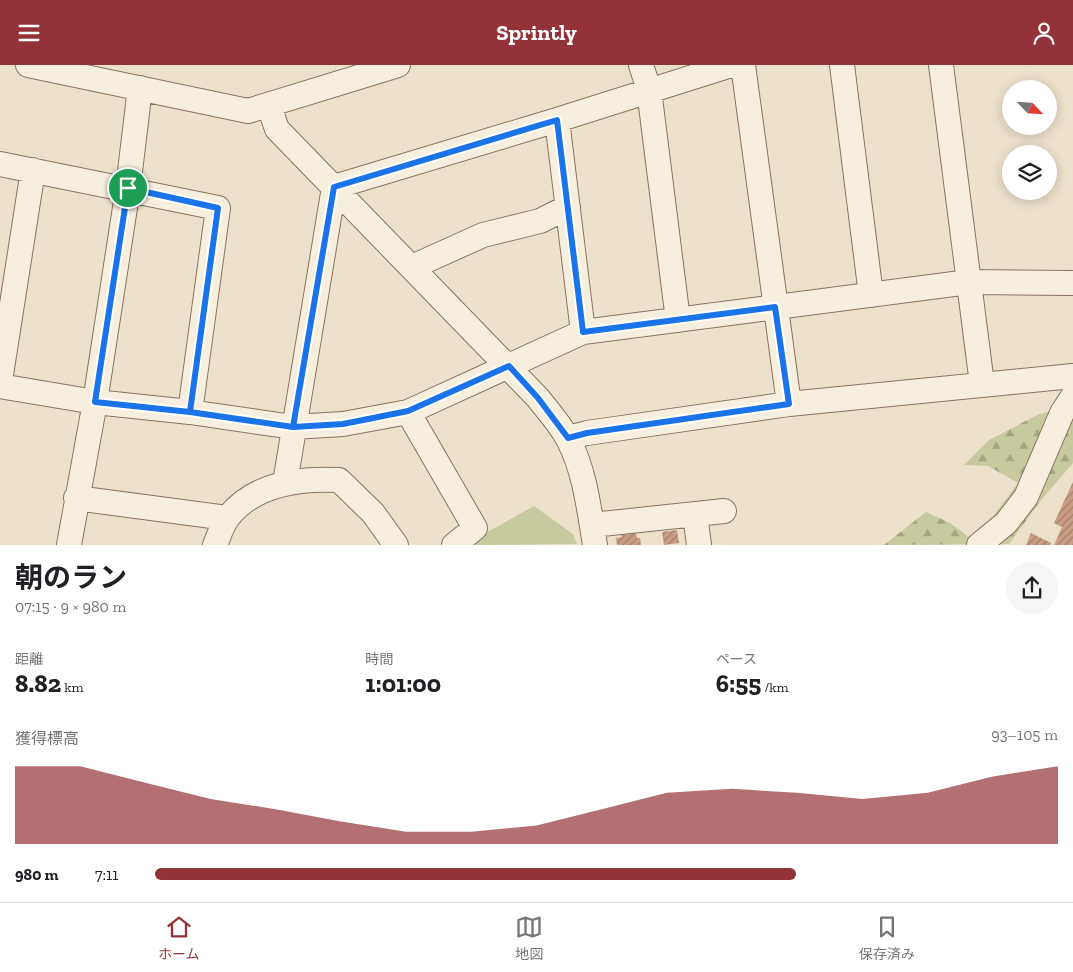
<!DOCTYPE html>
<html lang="ja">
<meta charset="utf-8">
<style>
body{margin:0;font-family:"Zilla Slab","Noto Sans JP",serif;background:#f6f6f6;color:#202124;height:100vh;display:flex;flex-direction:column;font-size:19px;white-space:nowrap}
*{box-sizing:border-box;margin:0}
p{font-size:16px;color:#757577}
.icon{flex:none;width:28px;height:28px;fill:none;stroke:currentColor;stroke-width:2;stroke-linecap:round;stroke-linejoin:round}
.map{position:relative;height:480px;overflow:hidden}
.details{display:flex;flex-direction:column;background:#fff;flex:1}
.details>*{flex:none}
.needle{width:32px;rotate:115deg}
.buttons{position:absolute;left:1002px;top:15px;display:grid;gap:10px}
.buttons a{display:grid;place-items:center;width:55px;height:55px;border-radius:50%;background:#fff;box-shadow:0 2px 12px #0003;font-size:25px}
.pin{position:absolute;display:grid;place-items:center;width:42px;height:42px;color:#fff;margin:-21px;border:2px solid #fff;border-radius:50%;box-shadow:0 1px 5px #0007}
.round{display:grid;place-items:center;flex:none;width:52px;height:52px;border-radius:26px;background:#f6f6f6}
.overview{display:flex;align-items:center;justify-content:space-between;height:85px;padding:0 15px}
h1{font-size:28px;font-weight:700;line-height:38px}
.metrics{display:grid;grid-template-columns:repeat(3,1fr);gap:8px;height:85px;padding:5px 15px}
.metrics div{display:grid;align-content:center}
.metrics b{font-size:25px;font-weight:700}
.metrics small{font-size:14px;font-weight:400}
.metrics p{font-size:14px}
.chart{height:140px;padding:10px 15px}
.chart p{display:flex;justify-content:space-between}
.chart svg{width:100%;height:90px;margin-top:5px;fill:#943337;opacity:.7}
ul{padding:0 15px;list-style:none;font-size:16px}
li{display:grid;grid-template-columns:80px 60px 1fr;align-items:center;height:38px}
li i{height:12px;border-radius:6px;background:#943337}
header{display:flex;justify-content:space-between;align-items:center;height:65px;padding:0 15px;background:#943337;color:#fff;font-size:22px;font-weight:700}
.menu{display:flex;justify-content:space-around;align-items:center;height:70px;border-top:1px solid #e0e0e0;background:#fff;font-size:14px;color:#757577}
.menu a{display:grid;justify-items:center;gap:2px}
.menu .on{color:#943337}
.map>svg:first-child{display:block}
.green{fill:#c7ca9e}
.forest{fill:url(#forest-firs)}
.building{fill:url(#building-hatch)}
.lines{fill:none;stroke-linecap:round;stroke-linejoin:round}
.minor-casing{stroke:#887460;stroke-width:26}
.minor{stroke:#f7efde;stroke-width:24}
.route-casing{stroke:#fff;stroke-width:10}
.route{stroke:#1a73e8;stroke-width:6}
</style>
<header><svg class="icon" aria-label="menu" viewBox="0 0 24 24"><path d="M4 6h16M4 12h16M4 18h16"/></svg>Sprintly<svg class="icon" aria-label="person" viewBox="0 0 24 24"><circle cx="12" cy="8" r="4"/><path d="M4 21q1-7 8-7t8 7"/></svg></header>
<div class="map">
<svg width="1073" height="480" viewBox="0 0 1073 480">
<defs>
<pattern id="forest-firs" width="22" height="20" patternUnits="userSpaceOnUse" patternTransform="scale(1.25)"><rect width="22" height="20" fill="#c7ca9e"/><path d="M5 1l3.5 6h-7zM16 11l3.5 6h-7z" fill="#a3a480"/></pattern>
<pattern id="building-hatch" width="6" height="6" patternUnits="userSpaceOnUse" patternTransform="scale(1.25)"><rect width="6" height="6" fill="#c89d83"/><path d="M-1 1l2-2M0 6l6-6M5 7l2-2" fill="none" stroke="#a3806b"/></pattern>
</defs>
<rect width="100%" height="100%" fill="#ece1ca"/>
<path class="green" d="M 534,441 L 573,469 L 577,479 L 470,480 L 482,470 Z"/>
<path class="forest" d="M 1073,342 L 1073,398 L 1042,434 L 1009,479 L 884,480 L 926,447 L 950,458 L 969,472 L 993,451 L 1018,418 L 988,401 L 964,400 L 989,375 L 1039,349 Z"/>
<path class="building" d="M 1073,417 L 1073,480 L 1054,480 L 1062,462 L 1054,458 Z
M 677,465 L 679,478 L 664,480 L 662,467 Z
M 636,468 L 637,473 L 640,473 L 641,480 L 617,480 L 616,473 L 622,472 L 621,470 Z
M 1031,468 L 1051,478 L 1050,480 L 1026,480 Z"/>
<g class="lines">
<g class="minor-casing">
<path id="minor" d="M 28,0 L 248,46 L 398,0
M 641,0 L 649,25 L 678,255
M 743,0 L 789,339
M 842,0 L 871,230
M 941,0 L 982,319
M 269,41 L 277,64 L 538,333 C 548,346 560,359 568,374 C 585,406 589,444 595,480
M 557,55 L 583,267
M 0,99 L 218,143 L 190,347
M 412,202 L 483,170 L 540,156 L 568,142
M 0,316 L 33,105
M 0,321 L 95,337 L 190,347 L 293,362 L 343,359 L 408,347 L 583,267 L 969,217 L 1073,218
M 408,347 L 475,463 L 454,480
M 568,373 L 587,368 L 789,339 L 1073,311
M 285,418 L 334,122 L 557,55 L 731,0
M 76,433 L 227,453
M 695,449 L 699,480
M 592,460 L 724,446
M 69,480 L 95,337 L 128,123 L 140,23
M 215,480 C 219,471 222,459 229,451 C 255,419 300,413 339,415 L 373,448 L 396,480
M 979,480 L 1006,458 L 1026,432 L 1062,348 L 1073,331"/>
</g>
<use href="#minor" class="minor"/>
</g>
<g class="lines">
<g class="route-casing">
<path id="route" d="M 128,123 L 95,337 L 190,347 L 293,362 L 343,359 L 408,346 L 509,301 L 538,333 L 568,373 L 587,368 L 789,339 L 775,242 L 583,267 L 557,55 L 334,122 L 293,362 L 190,347 L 218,143 L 128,123"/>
</g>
<use href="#route" class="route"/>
</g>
</svg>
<div class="buttons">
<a><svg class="needle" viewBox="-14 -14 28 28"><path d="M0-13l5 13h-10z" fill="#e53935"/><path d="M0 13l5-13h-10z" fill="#757577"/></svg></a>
<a><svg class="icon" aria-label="layers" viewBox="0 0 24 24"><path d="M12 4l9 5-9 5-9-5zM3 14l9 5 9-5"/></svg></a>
</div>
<div class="pin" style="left:128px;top:123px;background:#1e9e55"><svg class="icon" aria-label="arrive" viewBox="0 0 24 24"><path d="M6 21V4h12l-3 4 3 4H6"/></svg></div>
</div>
<section class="details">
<div class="overview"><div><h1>朝のラン</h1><p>07:15 · 9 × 980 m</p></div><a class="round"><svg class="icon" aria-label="share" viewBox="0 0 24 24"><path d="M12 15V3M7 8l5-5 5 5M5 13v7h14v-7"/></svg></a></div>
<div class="metrics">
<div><p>距離</p><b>8.82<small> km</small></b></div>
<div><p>時間</p><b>1:01:00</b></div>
<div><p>ペース</p><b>6:55<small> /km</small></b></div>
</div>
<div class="chart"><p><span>獲得標高</span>93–105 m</p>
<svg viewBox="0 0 160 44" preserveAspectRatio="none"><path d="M0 44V6L10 6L20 14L30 22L40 27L50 33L60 38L70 38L80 35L90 27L100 19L110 17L120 19L130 22L140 19L150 11L160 6V44z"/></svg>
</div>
<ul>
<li><b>980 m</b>7:11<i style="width:71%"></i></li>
</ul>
</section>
<nav class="menu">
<a class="on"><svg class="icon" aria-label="home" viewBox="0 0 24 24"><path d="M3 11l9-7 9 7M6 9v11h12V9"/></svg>ホーム</a>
<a><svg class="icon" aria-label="map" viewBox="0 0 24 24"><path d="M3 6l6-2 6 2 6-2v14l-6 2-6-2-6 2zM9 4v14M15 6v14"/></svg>地図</a>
<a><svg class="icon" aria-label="saved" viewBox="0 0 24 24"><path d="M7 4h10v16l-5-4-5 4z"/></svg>保存済み</a>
</nav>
